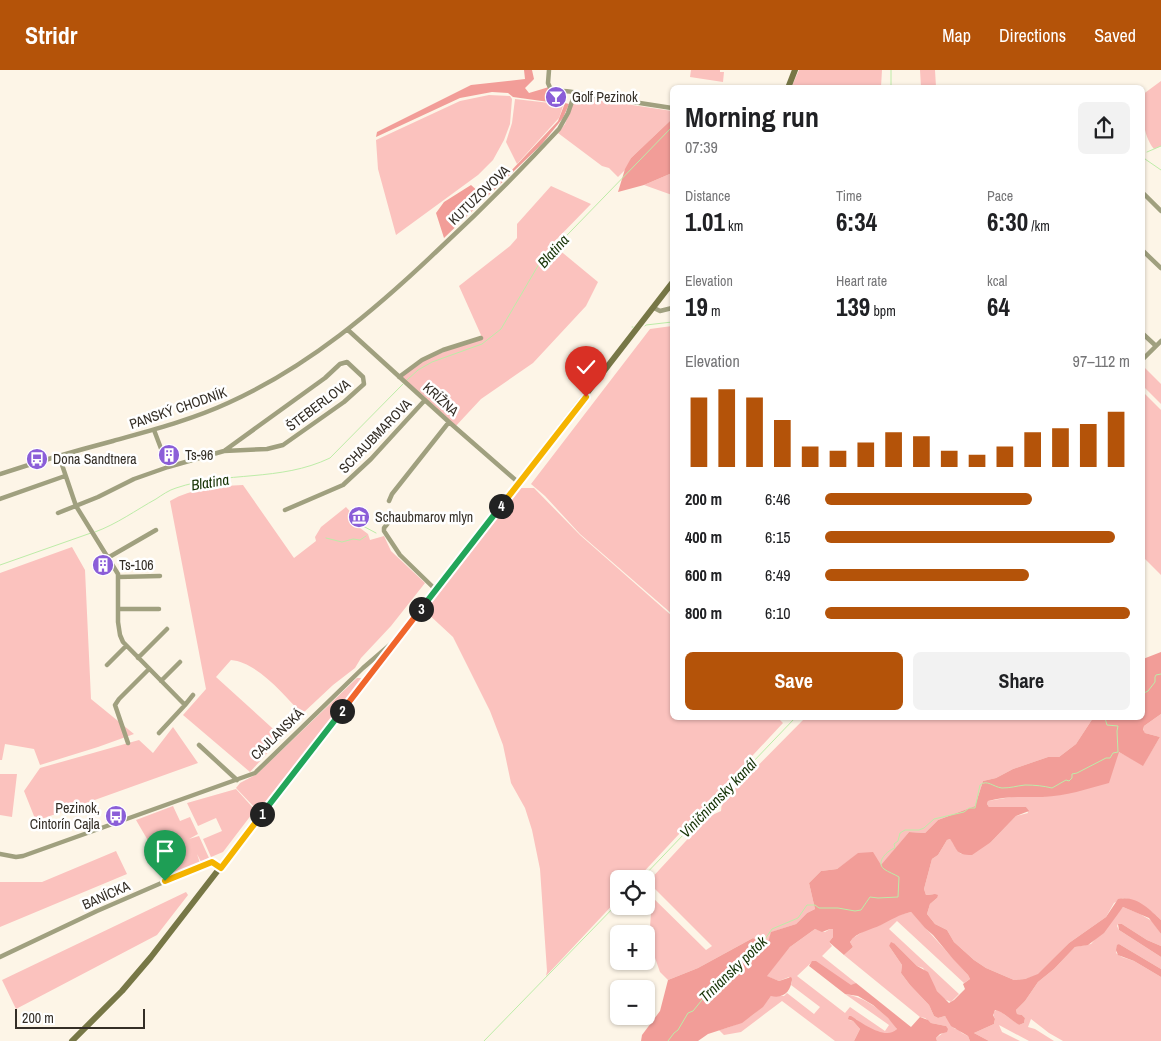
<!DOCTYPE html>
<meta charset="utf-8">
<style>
body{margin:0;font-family:"Archivo Narrow",sans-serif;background:#f2f2f2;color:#202124;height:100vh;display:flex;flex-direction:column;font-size:19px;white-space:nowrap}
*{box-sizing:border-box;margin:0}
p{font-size:16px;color:#757577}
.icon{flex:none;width:28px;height:28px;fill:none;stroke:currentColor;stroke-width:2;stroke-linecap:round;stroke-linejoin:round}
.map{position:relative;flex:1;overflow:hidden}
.side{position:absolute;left:670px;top:15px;width:475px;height:635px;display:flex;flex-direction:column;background:#fff;border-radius:8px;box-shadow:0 1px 4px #0004}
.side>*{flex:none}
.controls{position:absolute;left:610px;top:800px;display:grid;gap:10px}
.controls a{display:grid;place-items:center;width:45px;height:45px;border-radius:8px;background:#fff;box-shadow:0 1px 4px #0004;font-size:25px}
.scale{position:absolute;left:15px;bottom:12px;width:130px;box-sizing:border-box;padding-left:5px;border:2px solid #342e26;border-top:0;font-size:14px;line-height:18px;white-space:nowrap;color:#342e26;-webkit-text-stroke:4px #fff;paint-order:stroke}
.pin{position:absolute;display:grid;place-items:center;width:42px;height:42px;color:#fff;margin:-51px -21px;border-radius:50% 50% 50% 0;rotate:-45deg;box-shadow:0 0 5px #0007}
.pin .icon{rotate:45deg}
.km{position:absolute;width:25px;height:25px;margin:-12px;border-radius:50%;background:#222;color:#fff;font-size:14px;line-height:25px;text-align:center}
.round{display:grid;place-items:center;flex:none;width:52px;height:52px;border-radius:8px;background:#f2f2f2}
.head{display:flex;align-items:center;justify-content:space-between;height:85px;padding:0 15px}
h1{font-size:28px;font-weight:700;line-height:38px}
.figures{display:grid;grid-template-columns:repeat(3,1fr);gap:8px;height:85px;padding:5px 15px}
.figures div{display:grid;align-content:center}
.figures b{font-size:25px;font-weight:700}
.figures small{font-size:14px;font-weight:400}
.figures p{font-size:14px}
.chart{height:140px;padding:10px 15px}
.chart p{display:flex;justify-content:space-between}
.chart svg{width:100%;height:90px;margin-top:5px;stroke:#b45309;stroke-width:6}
.cta{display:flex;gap:10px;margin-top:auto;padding:10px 15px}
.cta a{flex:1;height:58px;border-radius:8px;background:#b45309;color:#fff;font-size:20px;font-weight:700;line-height:58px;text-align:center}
.cta a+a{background:#f2f2f2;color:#202124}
ul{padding:0 15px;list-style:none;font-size:16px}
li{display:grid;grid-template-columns:80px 60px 1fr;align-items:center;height:38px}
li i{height:12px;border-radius:6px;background:#b45309}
header{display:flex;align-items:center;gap:30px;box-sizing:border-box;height:70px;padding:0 25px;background:#b45309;color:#fff}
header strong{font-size:24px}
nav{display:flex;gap:28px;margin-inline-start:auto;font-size:18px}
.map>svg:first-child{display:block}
.green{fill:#fbc2be}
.forest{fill:#f29d98}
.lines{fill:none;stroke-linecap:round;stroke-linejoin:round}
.stream{stroke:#bdeca8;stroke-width:1}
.street{stroke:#a0a07f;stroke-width:4.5}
.secondary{stroke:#777746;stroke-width:6}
.split-1-casing{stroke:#fff;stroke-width:10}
.split-2-casing{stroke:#fff;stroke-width:10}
.split-3-casing{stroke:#fff;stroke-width:10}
.split-4-casing{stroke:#fff;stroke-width:10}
.split-5-casing{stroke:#fff;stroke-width:10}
.split-1{stroke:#f5b400;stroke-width:6}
.split-2{stroke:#22a559;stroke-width:6}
.split-3{stroke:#f0652b;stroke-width:6}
.split-4{stroke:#22a559;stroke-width:6}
.split-5{stroke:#f5b400;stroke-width:6}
.labels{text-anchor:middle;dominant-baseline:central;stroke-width:5;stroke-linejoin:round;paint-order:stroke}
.poi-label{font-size:14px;fill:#342e26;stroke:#fff;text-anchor:start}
.street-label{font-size:14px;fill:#342e26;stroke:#fff}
.water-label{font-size:15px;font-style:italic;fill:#153204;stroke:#fff}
</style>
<header>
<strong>Stridr</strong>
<nav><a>Map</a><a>Directions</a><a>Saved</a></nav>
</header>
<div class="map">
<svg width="1161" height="971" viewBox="0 0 1161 971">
<rect width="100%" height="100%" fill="#fdf5e7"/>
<path class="green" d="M 691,0 L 720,0 L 720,2 L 724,2 L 723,12 L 690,7 Z
M 799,0 L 882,0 L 881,17 L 791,18 Z
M 920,0 L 935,0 L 936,17 L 921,17 Z
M 1161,11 L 1161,76 L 1154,79 C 1142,64 1143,44 1142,25 Z
M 489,25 L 510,26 L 512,29 L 510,54 L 504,70 L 493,90 L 478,105 L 396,165 L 378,99 L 376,70 L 460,31 Z
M 579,27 L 672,41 L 672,49 L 631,88 L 626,99 L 618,107 L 609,98 L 602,96 L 558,63 L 565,54 L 574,31 Z
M 515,29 L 550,33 L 551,31 L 564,33 L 559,48 L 517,94 L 506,72 L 512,53 Z
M 672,103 L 672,125 L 644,115 Z
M 551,116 L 591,134 L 552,174 L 598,212 L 586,236 L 533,293 L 481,329 L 454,358 L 400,307 L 422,290 L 481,268 L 481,265 L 459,216 L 510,176 L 517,168 L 517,154 Z
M 672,256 L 672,544 L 580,464 L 545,426 L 531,414 L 650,259 Z
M 1143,296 L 1161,314 L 1161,334 L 1143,316 Z
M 1143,322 L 1161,340 L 1161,505 L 1143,487 Z
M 243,415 L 294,488 L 316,471 L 315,467 L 321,457 L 346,437 L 355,447 L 352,452 L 368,464 L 370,470 L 384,466 L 391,481 L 425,513 L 391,556 L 361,588 L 355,598 L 333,615 L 302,644 C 285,626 257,592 231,590 L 216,607 L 282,667 L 250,702 L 183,645 L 206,619 L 170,431 C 192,418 218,416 243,415 Z
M 521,418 L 534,418 L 580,465 L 672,546 L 672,648 L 778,648 L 783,653 L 637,809 L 619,809 L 619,828 L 546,906 L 547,901 L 540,799 L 532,760 L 525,738 L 511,713 L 503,675 L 490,641 L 453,567 L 425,541 Z
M 72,477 L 85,500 L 91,629 L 134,664 L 98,677 L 40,695 L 34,679 L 5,674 L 2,690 L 0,690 L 0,503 Z
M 357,608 L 361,608 L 362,610 L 258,741 L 236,718 L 240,713 L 257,704 Z
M 1161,644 L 1161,850 C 1149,839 1140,831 1123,828 L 1114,833 L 1106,847 L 1069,873 L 1038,905 L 1025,909 L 1014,910 L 986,898 L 974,890 L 954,872 L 947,860 L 935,854 L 927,844 L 930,834 L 937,828 L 933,824 L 926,825 L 924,819 L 932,789 L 938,785 L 947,770 L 950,769 C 955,773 955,780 961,784 L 991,772 L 1016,746 L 1028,743 L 1026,737 L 989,737 L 987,734 L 988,731 L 1017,726 L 1044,727 L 1119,682 L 1143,695 L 1160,667 L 1145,663 L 1143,661 L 1144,656 Z
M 805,648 L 1093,648 L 1076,674 L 1059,687 L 1048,687 L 1013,699 L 996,708 L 983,711 L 975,736 L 938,750 L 925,763 L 909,762 L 881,796 L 859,783 L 837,799 L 821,801 L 809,813 L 815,839 L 807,843 L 796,854 L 772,862 L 767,876 L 753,868 L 698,898 L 668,910 L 660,902 L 649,871 L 651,843 L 646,827 L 646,821 L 706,880 L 712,876 L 648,812 L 708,747 L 721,741 L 722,732 Z
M 173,657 L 198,693 L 36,751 L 24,721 L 40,698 L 139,670 L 153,683 Z
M 0,704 L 17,704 L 12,747 L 0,745 Z
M 236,719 L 255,740 L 223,782 L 211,787 L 203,769 L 222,761 L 216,748 L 198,756 L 187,733 Z
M 173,736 L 180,751 L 190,747 L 198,764 L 189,769 L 199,766 L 209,788 L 201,792 L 197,784 L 200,793 L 176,804 L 168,805 L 136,750 Z
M 116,781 L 127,804 L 0,857 L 0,812 L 42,812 Z
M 186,822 L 188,825 L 157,865 L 16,939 L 2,910 Z
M 1123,837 L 1140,844 L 1152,851 L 1161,864 L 1161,876 L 1147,870 L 1122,854 L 1118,854 L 1117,856 L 1119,860 L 1161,887 L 1161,899 L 1119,874 L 1116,883 L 1122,887 L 1134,891 L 1161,907 L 1161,971 L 1063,971 L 1049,963 L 1031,949 L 1028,957 L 1035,959 L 1054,971 L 1029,971 L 999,955 L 1002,962 L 1020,971 L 989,971 L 974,963 L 994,954 L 995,950 L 993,943 L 997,939 L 1019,955 L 1024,953 L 1025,948 L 1022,945 L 1017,944 L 1016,940 L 1025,931 L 1038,912 L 1054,899 L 1075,877 L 1091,874 Z
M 911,842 L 968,905 L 970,909 L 964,913 L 897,851 L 889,859 L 959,924 L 951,932 L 944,929 L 937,921 L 923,898 L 917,896 L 895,874 L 889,876 L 902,895 L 901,903 L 910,915 L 929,935 L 934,946 L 938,948 L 945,946 L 955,959 L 958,959 L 962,963 L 968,966 L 970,971 L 937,971 L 936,968 L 943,963 L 946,956 L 931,953 L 925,948 L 920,947 L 844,885 L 853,877 L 850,872 L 853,868 L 867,859 L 880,855 L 895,846 Z
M 815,859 L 825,862 L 830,859 L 833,859 L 833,867 L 829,872 L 832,876 L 822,886 L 856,913 L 851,916 L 813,891 L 797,906 L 845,943 L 850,937 L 885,961 L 889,955 L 845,924 C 865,927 881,940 895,955 L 897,959 L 894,964 L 885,969 C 873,966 864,958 856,949 L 849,950 L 853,951 L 860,959 L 854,971 L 835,971 L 782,931 L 741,962 L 724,965 L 719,960 C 741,955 758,944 771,926 L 784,926 L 787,923 L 814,944 L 820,937 L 791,915 L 792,912 L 789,907 L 779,911 L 766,906 L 790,877 Z"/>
<path class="forest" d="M 524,0 L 532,0 L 534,9 L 525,18 L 529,23 L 549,17 L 551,22 L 549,32 L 513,27 L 508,23 L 492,22 L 460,28 L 376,67 L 377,62 L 471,15 L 525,9 Z
M 565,33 L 569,34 L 563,48 L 541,75 L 444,168 L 436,143 L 444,132 L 471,115 L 480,123 L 487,124 L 510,102 L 558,51 Z
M 672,49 L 672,103 L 644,115 L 618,122 L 625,99 L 631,88 Z
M 1161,582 L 1161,644 L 1144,656 L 1143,660 L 1145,663 L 1160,667 L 1143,696 L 1119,682 L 1109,713 C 1087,719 1066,726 1043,727 C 1025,727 1007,726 988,731 L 987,734 L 989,737 L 1026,737 L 1029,741 L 1016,746 L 991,772 L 972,785 C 955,785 958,780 950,769 L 947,770 L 938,785 L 932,789 L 924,819 L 926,825 L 935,824 L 938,825 L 937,828 L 930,834 L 927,844 L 935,854 L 947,860 L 954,872 L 974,890 L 986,898 L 1014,910 L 1025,909 L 1038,904 L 1069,873 L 1106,847 L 1118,829 C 1136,825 1149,839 1161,850 L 1161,864 L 1149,848 L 1123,837 L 1104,863 L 1088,875 L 1075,877 L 1054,899 L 1038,912 L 1025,931 L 1016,940 L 1017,944 L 1022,945 L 1025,948 L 1024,953 L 1019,955 C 1012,951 1001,940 995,940 L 993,945 L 995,949 L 994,954 L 974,963 L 989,971 L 970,971 L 968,966 L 951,956 L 945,946 L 938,948 L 934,946 L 929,935 L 910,915 L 901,903 L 902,895 L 889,876 L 891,872 L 895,874 L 917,896 L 928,902 L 937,921 L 949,933 L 954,930 L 965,919 L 963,914 L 970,909 L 968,905 L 953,889 L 933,865 L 925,858 L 911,842 C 898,845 893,849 881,855 C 871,860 856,862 850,872 L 853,877 L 844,885 L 829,872 L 833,867 L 833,859 L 830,859 L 822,862 L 815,859 L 790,877 L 767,906 L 779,911 L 791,907 L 792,909 C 791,921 784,929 771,926 L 763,937 L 742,953 L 708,964 L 698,971 L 641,971 L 642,965 L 660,941 L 668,910 L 698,898 L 753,868 L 767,876 L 771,862 L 796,854 L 807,843 L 815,839 L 809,813 L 821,801 L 837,799 L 858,783 L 873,782 L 881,795 L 909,762 L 925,763 L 938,750 L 975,736 L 983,711 L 996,708 L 1013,699 L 1048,687 L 1059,687 L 1076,674 L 1093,648 L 1142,648 L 1143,589 Z
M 1118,854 L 1122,854 L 1147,870 L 1161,876 L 1161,887 L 1119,860 Z
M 1119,874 L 1161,899 L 1161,907 L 1134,891 L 1118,885 L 1116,880 L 1117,875 Z
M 812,891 L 816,891 L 851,915 L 856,913 L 911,957 L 920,947 L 928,950 L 931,953 L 946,956 L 948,959 L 947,962 L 940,964 L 936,968 L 937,971 L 854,971 L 860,959 L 853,951 L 848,949 L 849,946 L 851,946 C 862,953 886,971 897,959 L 888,948 L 873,935 L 858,926 L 845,924 L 809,896 Z"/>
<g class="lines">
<path class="stream" d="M 891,0 L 891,18
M 1147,82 L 1161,76
M 1142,85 L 1145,89 L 1161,100
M 645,256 L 646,255 L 672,252
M 632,257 L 633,257
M 407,310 L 418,300 L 432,292 L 482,274 L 501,259 L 539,194 L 672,57
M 363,456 L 376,463
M 95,462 C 117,454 136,440 156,429 C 162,425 169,420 176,418 C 226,401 280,412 330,388 L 403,314
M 326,468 L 342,472 L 353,469 L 360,470 L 366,466
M 0,495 L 91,463
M 1142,624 L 1148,621 L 1155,612 L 1155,607 L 1156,605 L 1161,604
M 641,809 L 795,648
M 484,971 L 619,832
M 668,971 L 674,963 L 678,960 L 688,943 L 693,941 L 710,920 L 729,901 L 742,891 L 749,879 L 763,872 L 772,859 L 798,848 L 807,835 L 815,835 L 819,838 L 838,838 L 855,841 L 861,840 L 870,827 L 878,828 L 898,827 L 899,807 C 894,804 888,802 884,799 C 875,792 888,780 895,778 L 894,774 L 898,771 L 900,763 L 905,760 L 919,760 L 924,758 L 934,749 L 964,742 L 969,738 L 975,738 L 980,715 C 987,709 993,717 1002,718 C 1011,718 1016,716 1025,715 C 1035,715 1044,716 1052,718 L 1066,710 L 1069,711 L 1072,708 L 1072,704 L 1077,703 L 1106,688 L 1110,688 L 1113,683 L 1118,682 L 1117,661 L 1118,656 L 1107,655 L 1105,648"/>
<path class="street" d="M 549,0 L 548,13 L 551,20 C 558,22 570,20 575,23 L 672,38
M 1142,122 L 1161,141
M 1142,180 L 1161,198
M 654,238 L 660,241 L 672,238
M 348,260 L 449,352 L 519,413
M 1142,263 L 1156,276
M 1142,290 L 1161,271
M 399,307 L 422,290 L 443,280 L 481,268
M 154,360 L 168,397
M 59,386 L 76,436 L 118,504 L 118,552 L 120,565 L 123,572 L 185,635 L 159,663
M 0,404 C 37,392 75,381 113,371 C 152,360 191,350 228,333 C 308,297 375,240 438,180 C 480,141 520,101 559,59 L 568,43 L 575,23
M 0,429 L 65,406
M 389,431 L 392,424 L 449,352
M 285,440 L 343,415 L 371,389 L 425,330
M 58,443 L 98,427 L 134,409 L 168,397 L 224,381 L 325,308 L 340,294 L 347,292 L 363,307 L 364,314 L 344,332 L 283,375 L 267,379 L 224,381
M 392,448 L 384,458 L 384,461 L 400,485 L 436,520
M 104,490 L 156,460
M 118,507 L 160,506
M 119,539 L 159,539
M 138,588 L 167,559
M 107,595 L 126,576
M 161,611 L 180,592
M 185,635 L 193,625
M 128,673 L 115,635 L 119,629 L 149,599
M 199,675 L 237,710
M 0,784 L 16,787 L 23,786 L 255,703 L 363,598 L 392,573
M 0,887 L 97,841 L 212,791 L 221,798"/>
<path class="secondary" d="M 788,18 L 795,0
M 72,971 L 122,921 L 151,887 L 672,213"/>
</g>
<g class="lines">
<g class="split-1-casing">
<path id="split-1" d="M 165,811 L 212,792 L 221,798 L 262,744"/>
</g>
<g class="split-2-casing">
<path id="split-2" d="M 262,744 L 342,641"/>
</g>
<g class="split-3-casing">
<path id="split-3" d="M 342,641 L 421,539"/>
</g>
<g class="split-4-casing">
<path id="split-4" d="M 421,539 L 501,436"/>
</g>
<g class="split-5-casing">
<path id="split-5" d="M 501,436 L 586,327"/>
</g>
<use href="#split-1" class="split-1"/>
<use href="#split-2" class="split-2"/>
<use href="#split-3" class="split-3"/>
<use href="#split-4" class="split-4"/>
<use href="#split-5" class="split-5"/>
</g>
<defs>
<g id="bar-disc" transform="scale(1.125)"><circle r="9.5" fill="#8b5ed8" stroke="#fff"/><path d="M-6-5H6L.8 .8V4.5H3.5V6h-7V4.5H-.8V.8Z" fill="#fff"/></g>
<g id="building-disc" transform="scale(1.125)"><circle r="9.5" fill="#8b5ed8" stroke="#fff"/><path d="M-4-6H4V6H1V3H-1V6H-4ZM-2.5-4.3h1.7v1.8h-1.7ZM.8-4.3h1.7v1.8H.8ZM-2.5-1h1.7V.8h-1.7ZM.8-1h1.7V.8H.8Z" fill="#fff"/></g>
<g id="bus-disc" transform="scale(1.125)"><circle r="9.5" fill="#8b5ed8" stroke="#fff"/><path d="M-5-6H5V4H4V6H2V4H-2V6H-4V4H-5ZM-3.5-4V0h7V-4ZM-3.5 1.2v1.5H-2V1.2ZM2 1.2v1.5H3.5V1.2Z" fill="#fff"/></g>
<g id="museum-disc" transform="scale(1.125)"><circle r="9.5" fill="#8b5ed8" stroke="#fff"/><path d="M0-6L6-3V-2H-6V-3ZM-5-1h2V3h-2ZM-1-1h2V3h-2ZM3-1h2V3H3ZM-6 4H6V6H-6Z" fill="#fff"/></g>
</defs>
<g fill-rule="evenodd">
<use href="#bar-disc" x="556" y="27"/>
<use href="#building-disc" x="169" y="385"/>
<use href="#bus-disc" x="37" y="389"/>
<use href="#museum-disc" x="359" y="447"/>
<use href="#building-disc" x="103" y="495"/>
<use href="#bus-disc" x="116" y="746"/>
</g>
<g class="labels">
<g class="poi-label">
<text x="572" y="27">Golf Pezinok</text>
<text x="185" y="385">Ts-96</text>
<text x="53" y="389">Dona Sandtnera</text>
<text x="375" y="447">Schaubmarov mlyn</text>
<text x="119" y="495">Ts-106</text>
<text x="100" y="738" text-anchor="end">Pezinok,<tspan x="100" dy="16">Cintorín Cajla</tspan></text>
</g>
<g class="street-label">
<text transform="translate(479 125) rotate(-44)">KUTUZOVOVA</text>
<text transform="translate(441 329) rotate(42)">KRÍŽNA</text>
<text transform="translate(318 335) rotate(-37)">ŠTEBERLOVA</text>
<text transform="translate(178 338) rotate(-19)">PANSKÝ CHODNÍK</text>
<text transform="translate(375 366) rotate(-46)">SCHAUBMAROVA</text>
<text transform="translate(277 664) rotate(-44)">CAJLANSKÁ</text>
<text transform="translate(106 825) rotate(-24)">BANÍCKA</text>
</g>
<g class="water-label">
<text transform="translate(553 181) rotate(-48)">Blatina</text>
<text transform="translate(210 412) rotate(-9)">Blatina</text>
<text transform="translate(718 728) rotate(-46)">Viničniansky kanál</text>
<text transform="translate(733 899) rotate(-44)">Trniansky potok</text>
</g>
</g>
</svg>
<div class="controls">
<a><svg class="icon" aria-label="locate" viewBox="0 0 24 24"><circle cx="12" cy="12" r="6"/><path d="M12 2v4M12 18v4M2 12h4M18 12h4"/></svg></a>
<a>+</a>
<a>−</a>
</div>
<div class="scale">200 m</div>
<div class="pin" style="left:165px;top:811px;background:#1e9e55"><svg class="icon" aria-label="arrive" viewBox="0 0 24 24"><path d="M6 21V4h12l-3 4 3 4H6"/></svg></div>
<div class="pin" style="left:586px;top:327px;background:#d93025"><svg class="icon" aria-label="check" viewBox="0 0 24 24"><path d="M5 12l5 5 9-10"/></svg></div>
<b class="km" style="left:262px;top:744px">1</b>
<b class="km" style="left:342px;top:641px">2</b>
<b class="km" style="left:421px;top:539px">3</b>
<b class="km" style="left:501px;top:436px">4</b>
<section class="side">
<div class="head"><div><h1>Morning run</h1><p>07:39</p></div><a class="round"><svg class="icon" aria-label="share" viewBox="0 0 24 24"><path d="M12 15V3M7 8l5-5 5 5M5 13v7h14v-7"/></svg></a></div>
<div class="figures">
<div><p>Distance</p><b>1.01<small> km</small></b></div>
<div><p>Time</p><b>6:34</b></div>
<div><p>Pace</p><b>6:30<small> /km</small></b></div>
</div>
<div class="figures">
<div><p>Elevation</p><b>19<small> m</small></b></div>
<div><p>Heart rate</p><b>139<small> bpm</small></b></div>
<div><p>kcal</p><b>64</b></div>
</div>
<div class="chart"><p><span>Elevation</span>97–112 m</p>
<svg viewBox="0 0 160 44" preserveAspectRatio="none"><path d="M5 44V10M15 44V6M25 44V10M35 44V21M45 44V34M55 44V36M65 44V32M75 44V27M85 44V29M95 44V36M105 44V38M115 44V34M125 44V27M135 44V25M145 44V23M155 44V17"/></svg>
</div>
<ul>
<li><b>200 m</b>6:46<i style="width:68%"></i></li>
<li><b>400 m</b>6:15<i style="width:95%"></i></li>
<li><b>600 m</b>6:49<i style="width:67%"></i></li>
<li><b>800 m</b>6:10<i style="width:100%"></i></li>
</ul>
<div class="cta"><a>Save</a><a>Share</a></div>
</section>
</div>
